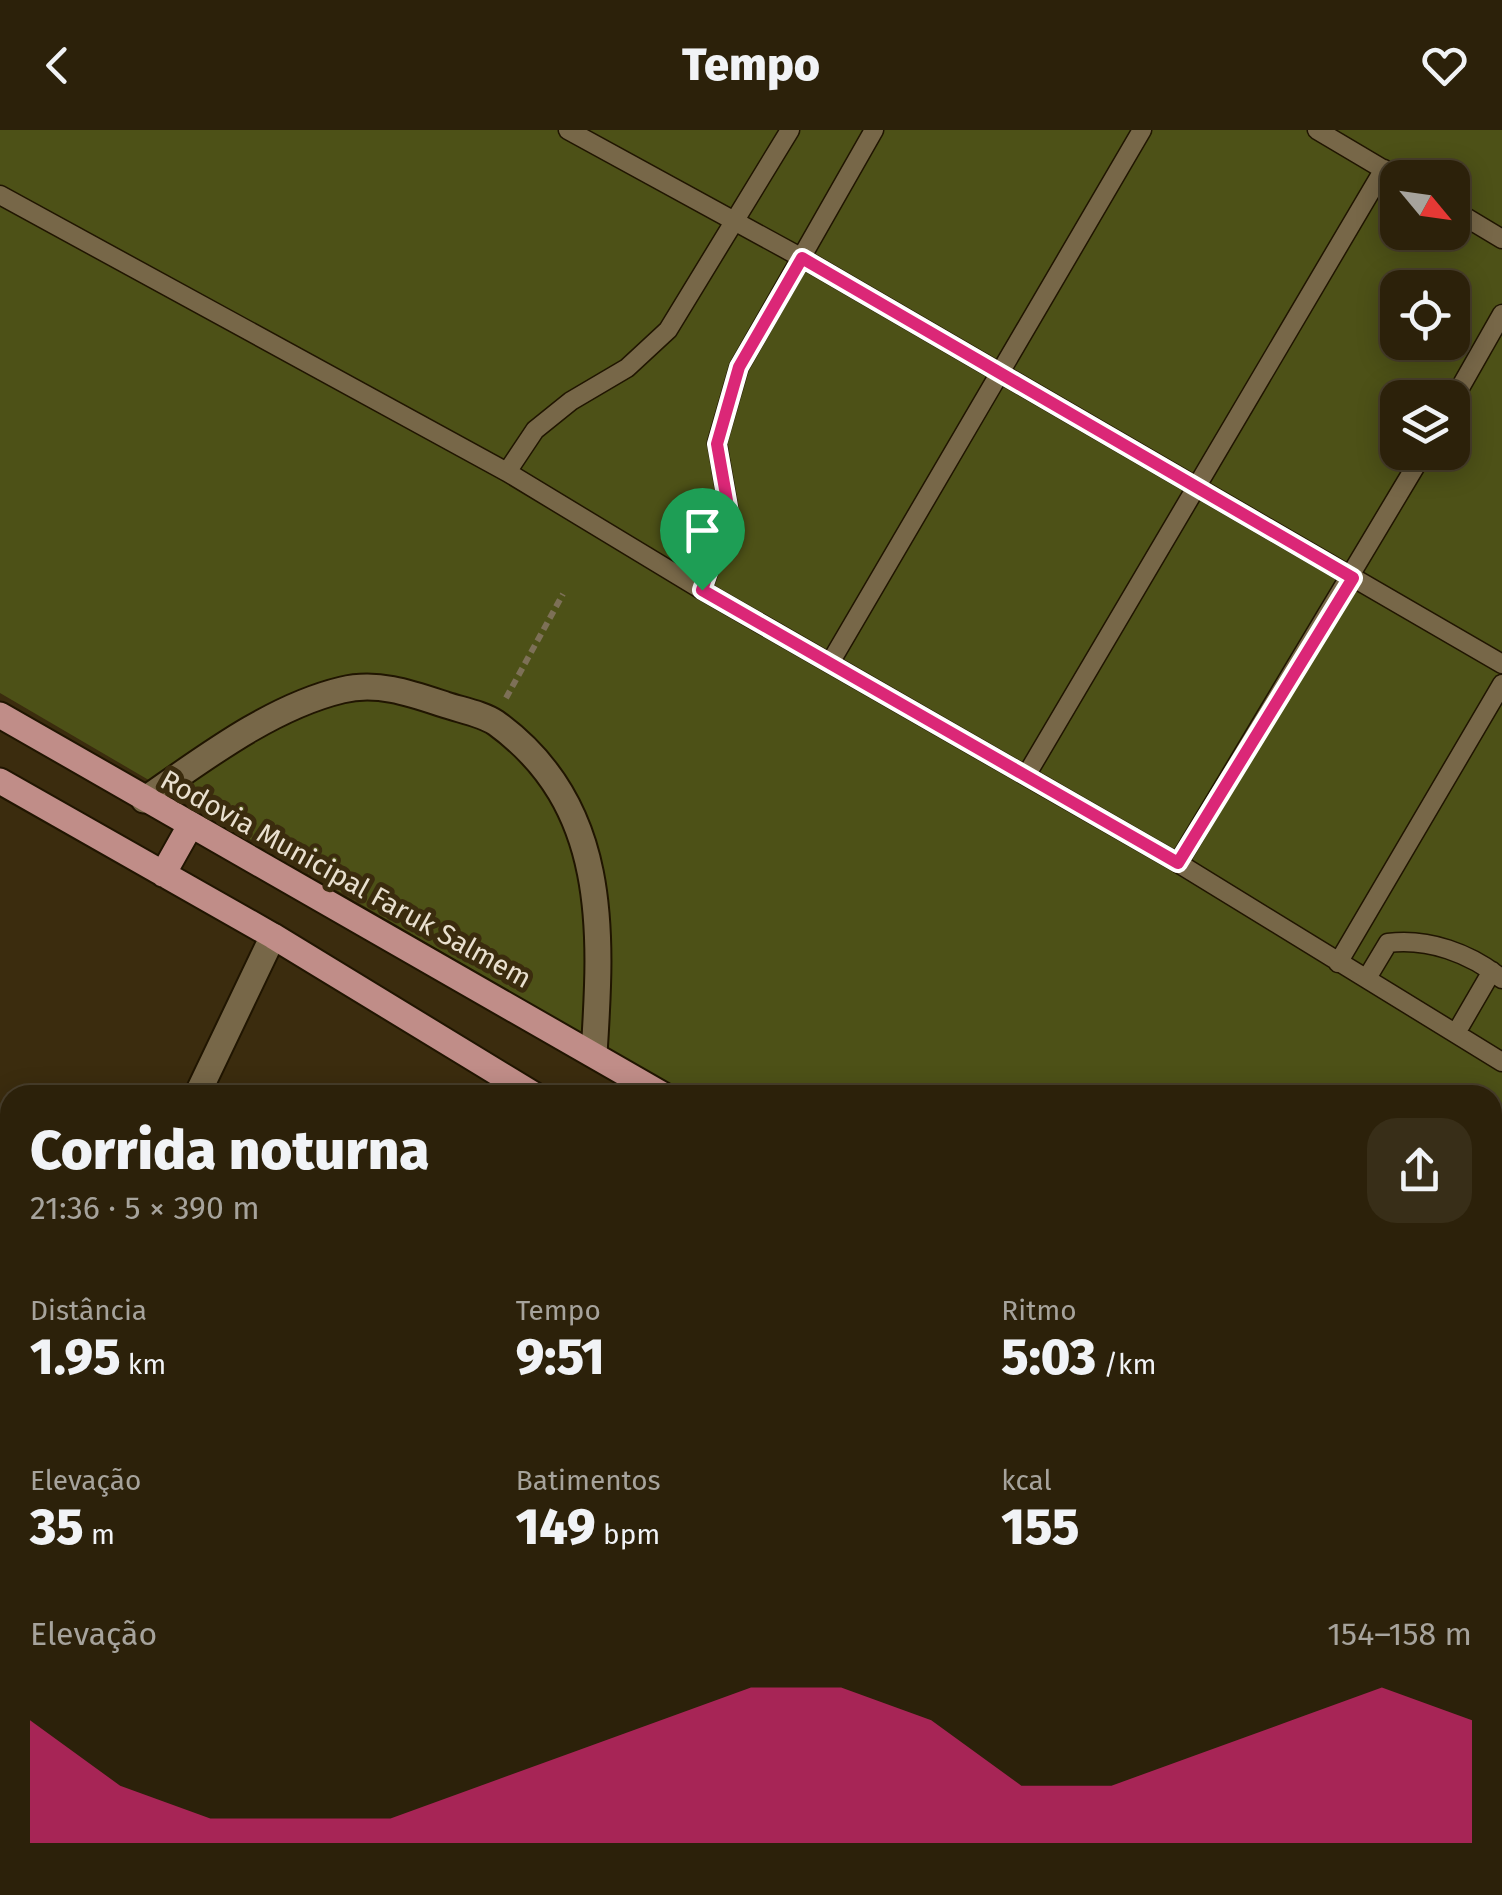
<!DOCTYPE html>
<html lang="pt">
<meta charset="utf-8">
<style>
body{margin:0;font-family:"Fira Sans",sans-serif;background:#382e18;color:#f1f3f6;height:100vh;display:flex;flex-direction:column;font-size:38px;white-space:nowrap}
*{box-sizing:border-box;margin:0}
p{font-size:32px;color:#a6a39c}
.icon{flex:none;width:55px;height:55px;fill:none;stroke:currentColor;stroke-width:2;stroke-linecap:round;stroke-linejoin:round}
.map{position:relative;flex:1;overflow:hidden}
.side{position:absolute;left:0px;top:955px;width:1502px;height:810px;display:flex;flex-direction:column;background:#2c210a;border-radius:30px 30px 0 0;box-shadow:0 5px 25px #0003,0 0 0 2px #483e2b}
.side>*{flex:none}
.needle{width:65px;rotate:119deg}
.buttons{position:absolute;left:1380px;top:30px;display:grid;gap:20px}
.buttons a{display:grid;place-items:center;width:90px;height:90px;border-radius:20px;background:#2c210a;box-shadow:0 5px 25px #0003,0 0 0 2px #483e2b;font-size:50px}
.pin{position:absolute;display:grid;place-items:center;width:85px;height:85px;color:#fff;margin:-102px -42px;border-radius:50% 50% 50% 0;rotate:-45deg;box-shadow:0 0 10px #0007}
.pin .icon{rotate:45deg}
.round{display:grid;place-items:center;flex:none;width:105px;height:105px;border-radius:30px;background:#382e18}
.head{display:flex;align-items:center;justify-content:space-between;height:170px;padding:0 30px}
h1{font-size:55px;font-weight:800;line-height:75px}
.figures{display:grid;grid-template-columns:repeat(3,1fr);gap:15px;height:170px;padding:10px 30px}
.figures div{display:grid;align-content:center}
.figures b{font-size:50px;font-weight:800}
.figures small{font-size:28px;font-weight:400}
.figures p{font-size:28px}
.chart{height:280px;padding:20px 30px}
.chart p{display:flex;justify-content:space-between}
.chart svg{width:100%;height:180px;margin-top:10px;fill:#db2777;opacity:.7}
header{display:flex;justify-content:space-between;align-items:center;height:130px;padding:0 30px;background:#2c210a;font-size:45px;font-weight:800}
.map>svg:first-child{display:block}
.green{fill:#4d5117;fill-rule:evenodd}
.lines{fill:none;stroke-linecap:round;stroke-linejoin:round}
.lane-casing{stroke:#201501;stroke-width:21}
.street-casing{stroke:#201501;stroke-width:29}
.primary-casing{stroke:#201501;stroke-width:29}
.path{stroke:#7d7057;stroke-width:6;stroke-dasharray:8 5;stroke-linecap:butt}
.lane{stroke:#776748;stroke-width:18}
.street{stroke:#776748;stroke-width:25}
.primary{stroke:#c08d88;stroke-width:25}
.route-casing{stroke:#fff;stroke-width:20}
.route{stroke:#db2777;stroke-width:12}
.labels{text-anchor:middle;dominant-baseline:central;stroke-width:10;stroke-linejoin:round;paint-order:stroke}
.street-label{font-size:28px;fill:#e9e0cf;stroke:#3b2c0e}
</style>
<header><svg class="icon" aria-label="back" viewBox="0 0 24 24"><path d="M15 5l-7 7 7 7"/></svg>Tempo<svg class="icon" aria-label="heart" viewBox="0 0 24 24"><path d="M12 20l-8-8c-3-5 5-10 8-4 3-6 11-1 8 4z"/></svg></header>
<div class="map">
<svg width="1502" height="1765" viewBox="0 0 1502 1765">
<rect width="100%" height="100%" fill="#3b2c0e"/>
<path class="green" d="M 0,0 L 1502,0 L 1502,1443 L 1492,1437 L 1492,965 L 687,965 L 0,563 ZM 1398,48 L 1452,48 L 1452,102 L 1398,102 ZM 1398,158 L 1452,158 L 1452,212 L 1398,212 ZM 1398,268 L 1452,268 L 1452,322 L 1398,322 Z"/>
<g class="lines">
<g class="lane-casing">
<path id="lane" d="M 568,0 L 802,128 L 1502,534
M 1317,0 L 1398,48
M 0,65 L 507,342 L 702,460 L 1178,733 L 1502,932
M 1452,79 L 1502,109
M 1452,272 L 1502,184
M 507,342 L 535,300 L 571,271 L 627,238 L 668,200 L 790,0
M 702,460 L 729,382 L 717,313 L 739,237 L 874,0
M 830,533 L 1142,0
M 1027,644 L 1384,39
M 1178,733 L 1424,322
M 1338,833 L 1502,554
M 1367,848 L 1388,813 C 1428,808 1470,823 1502,849
M 1456,903 L 1492,841"/>
</g>
<g class="street-casing">
<path id="street" d="M 144,670 C 203,629 271,577 342,560 C 378,551 413,564 446,575 C 461,580 483,584 496,593 C 609,675 602,800 594,924
M 197,965 L 273,806
M 0,1378 L 10,1356
M 773,1755 L 790,1765
M 160,1765 L 164,1755
M 883,1765 L 888,1755"/>
</g>
<g class="primary-casing">
<path id="primary" d="M 0,585 L 663,965
M 0,651 L 273,806 L 534,965
M 163,744 L 190,696
M 1492,1456 L 1502,1462
M 1492,1515 L 1502,1520"/>
</g>
<path class="path" d="M 506,568 L 563,464
M 1497,1543 L 1502,1571"/>
<use href="#lane" class="lane"/>
<use href="#street" class="street"/>
<use href="#primary" class="primary"/>
</g>
<g class="lines">
<g class="route-casing">
<path id="route" d="M 802,128 L 1353,448 L 1178,733 L 702,460 L 729,382 L 717,314 L 739,237 Z"/>
</g>
<use href="#route" class="route"/>
</g>
<g class="labels">
<g class="street-label">
<text transform="translate(346 749) rotate(29)">Rodovia Municipal Faruk Salmem</text>
</g>
</g>
</svg>
<div class="buttons">
<a><svg class="needle" viewBox="-14 -14 28 28"><path d="M0-13l5 13h-10z" fill="#e53935"/><path d="M0 13l5-13h-10z" fill="#a6a39c"/></svg></a>
<a><svg class="icon" aria-label="locate" viewBox="0 0 24 24"><circle cx="12" cy="12" r="6"/><path d="M12 2v4M12 18v4M2 12h4M18 12h4"/></svg></a>
<a><svg class="icon" aria-label="layers" viewBox="0 0 24 24"><path d="M12 4l9 5-9 5-9-5zM3 14l9 5 9-5"/></svg></a>
</div>
<div class="pin" style="left:702px;top:460px;background:#1e9e55"><svg class="icon" aria-label="arrive" viewBox="0 0 24 24"><path d="M6 21V4h12l-3 4 3 4H6"/></svg></div>
<section class="side">
<div class="head"><div><h1>Corrida noturna</h1><p>21:36 · 5 × 390 m</p></div><a class="round"><svg class="icon" aria-label="share" viewBox="0 0 24 24"><path d="M12 15V3M7 8l5-5 5 5M5 13v7h14v-7"/></svg></a></div>
<div class="figures">
<div><p>Distância</p><b>1.95<small> km</small></b></div>
<div><p>Tempo</p><b>9:51</b></div>
<div><p>Ritmo</p><b>5:03<small> /km</small></b></div>
</div>
<div class="figures">
<div><p>Elevação</p><b>35<small> m</small></b></div>
<div><p>Batimentos</p><b>149<small> bpm</small></b></div>
<div><p>kcal</p><b>155</b></div>
</div>
<div class="chart"><p><span>Elevação</span>154–158 m</p>
<svg viewBox="0 0 160 44" preserveAspectRatio="none"><path d="M0 44V14L10 30L20 38L30 38L40 38L50 30L60 22L70 14L80 6L90 6L100 14L110 30L120 30L130 22L140 14L150 6L160 14V44z"/></svg>
</div>
</section>
</div>
